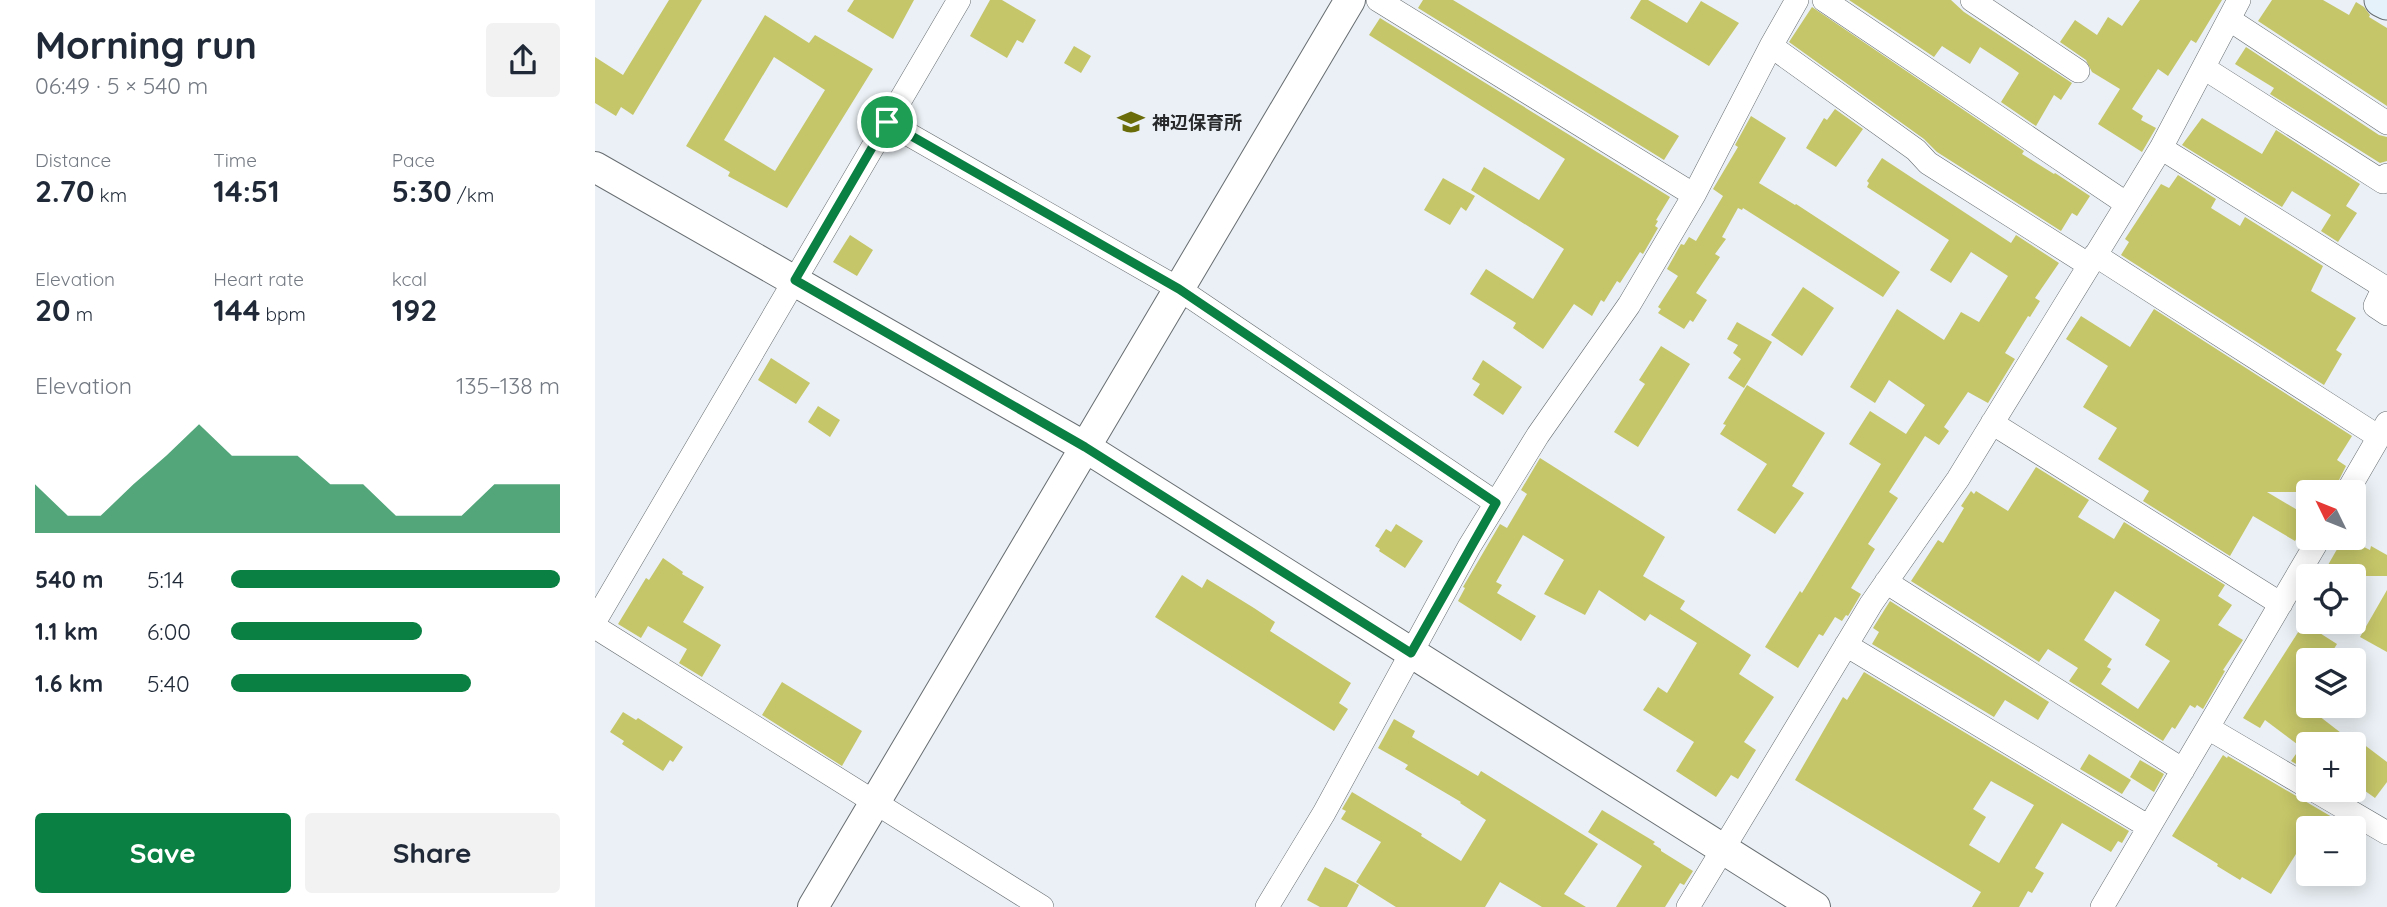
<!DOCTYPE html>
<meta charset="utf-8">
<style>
body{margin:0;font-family:Quicksand,"Noto Sans JP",sans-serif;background:#f2f2f3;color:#1f2937;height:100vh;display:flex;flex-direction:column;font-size:26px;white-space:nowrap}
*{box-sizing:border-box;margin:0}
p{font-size:23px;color:#747a83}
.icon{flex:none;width:38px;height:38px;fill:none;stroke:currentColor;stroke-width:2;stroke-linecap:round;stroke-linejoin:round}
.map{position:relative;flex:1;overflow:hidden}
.panel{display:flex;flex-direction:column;background:#fff;width:595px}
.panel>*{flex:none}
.needle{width:46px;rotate:313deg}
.controls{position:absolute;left:1701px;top:480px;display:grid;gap:14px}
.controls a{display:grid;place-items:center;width:70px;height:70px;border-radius:7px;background:#fff;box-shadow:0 4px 18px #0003;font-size:35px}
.pin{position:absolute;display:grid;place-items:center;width:60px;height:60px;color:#fff;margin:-30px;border:4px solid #fff;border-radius:50%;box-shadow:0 2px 7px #0007}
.round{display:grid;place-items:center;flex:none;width:74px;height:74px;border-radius:7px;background:#f2f2f3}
.head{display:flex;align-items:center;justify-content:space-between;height:119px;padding:0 35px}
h1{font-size:38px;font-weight:700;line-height:52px}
.figures{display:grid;grid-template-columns:repeat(3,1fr);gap:10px;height:119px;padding:7px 35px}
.figures div{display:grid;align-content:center}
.figures b{font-size:30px;font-weight:700}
.figures small{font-size:19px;font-weight:400}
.figures p{font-size:19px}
.chart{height:196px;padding:14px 35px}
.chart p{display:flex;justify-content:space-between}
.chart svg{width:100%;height:126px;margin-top:7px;fill:#0b8043;opacity:.7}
.primary-button{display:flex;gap:14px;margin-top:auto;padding:14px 35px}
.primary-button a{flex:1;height:80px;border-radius:7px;background:#0b8043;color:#fff;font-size:28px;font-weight:700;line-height:80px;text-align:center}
.primary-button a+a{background:#f2f2f3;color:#1f2937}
ul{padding:0 35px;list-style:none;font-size:23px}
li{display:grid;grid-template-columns:112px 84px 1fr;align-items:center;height:52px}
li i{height:18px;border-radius:9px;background:#0b8043}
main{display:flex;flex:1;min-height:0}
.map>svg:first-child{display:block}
.building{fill:#c5c669;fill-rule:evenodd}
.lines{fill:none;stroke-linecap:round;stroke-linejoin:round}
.minor-casing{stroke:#676d71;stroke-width:24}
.tertiary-casing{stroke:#676d71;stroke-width:32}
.secondary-casing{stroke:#676d71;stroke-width:35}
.minor{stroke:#fff;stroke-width:23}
.tertiary{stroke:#fff;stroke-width:30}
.secondary{stroke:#e5f2fb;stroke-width:33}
.route-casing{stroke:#fff;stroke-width:14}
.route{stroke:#0b8043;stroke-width:9}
.labels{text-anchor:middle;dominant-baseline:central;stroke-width:7;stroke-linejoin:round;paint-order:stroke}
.poi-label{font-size:18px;font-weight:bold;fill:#27292b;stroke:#eaf0f5;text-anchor:start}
</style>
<main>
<section class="panel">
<div class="head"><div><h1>Morning run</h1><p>06:49 · 5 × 540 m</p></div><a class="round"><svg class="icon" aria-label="share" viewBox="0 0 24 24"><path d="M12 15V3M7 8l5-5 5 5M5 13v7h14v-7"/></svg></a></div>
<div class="figures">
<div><p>Distance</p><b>2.70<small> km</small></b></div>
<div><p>Time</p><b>14:51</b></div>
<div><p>Pace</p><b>5:30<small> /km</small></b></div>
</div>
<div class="figures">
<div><p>Elevation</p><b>20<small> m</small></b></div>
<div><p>Heart rate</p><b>144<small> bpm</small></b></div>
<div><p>kcal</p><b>192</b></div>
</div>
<div class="chart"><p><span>Elevation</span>135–138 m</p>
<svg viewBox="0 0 160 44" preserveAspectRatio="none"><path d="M0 44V27L10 38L20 38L30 27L40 17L50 6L60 17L70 17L80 17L90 27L100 27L110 38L120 38L130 38L140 27L150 27L160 27V44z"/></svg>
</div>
<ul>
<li><b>540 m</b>5:14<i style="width:100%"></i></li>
<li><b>1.1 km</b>6:00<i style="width:58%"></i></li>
<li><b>1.6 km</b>5:40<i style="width:73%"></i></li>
</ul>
<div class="primary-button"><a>Save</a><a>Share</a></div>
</section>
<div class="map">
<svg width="1792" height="907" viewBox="0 0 1792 907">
<rect width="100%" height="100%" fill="#eaf0f5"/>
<path class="building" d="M 74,0 L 107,0 L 38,115 L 26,107 L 21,116 L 0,103 L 0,57 L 28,75 Z
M 259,0 L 319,0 L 298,39 L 252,11 Z
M 395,0 L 407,0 L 441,20 L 428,43 L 422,40 L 412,58 L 375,36 Z
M 828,0 L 858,0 L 1084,136 L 1069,160 L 823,8 Z
M 1046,0 L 1053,0 L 1092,23 L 1106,1 L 1144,23 L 1114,66 L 1035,18 Z
M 1254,0 L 1356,0 L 1369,12 L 1477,83 L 1466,100 L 1459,95 L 1441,126 L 1406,102 L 1424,73 L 1417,68 L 1385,47 L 1375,64 L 1347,46 L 1339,57 Z
M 1545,0 L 1627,0 L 1601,43 L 1596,40 L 1573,76 L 1563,69 L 1537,109 L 1548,116 L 1546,120 L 1561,128 L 1547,152 L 1503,124 L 1525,89 L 1497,72 L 1491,60 L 1465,42 L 1480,20 L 1502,35 L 1513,17 L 1527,26 Z
M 1677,0 L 1728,0 L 1754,15 L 1761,2 L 1769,7 L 1775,15 L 1774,17 L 1792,28 L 1792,106 L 1663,21 Z
M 1217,7 L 1429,151 L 1427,154 L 1459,174 L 1460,173 L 1495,196 L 1482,216 L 1477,213 L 1466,231 L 1342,152 L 1329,139 L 1194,42 Z
M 170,15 L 214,43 L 220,35 L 278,69 L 192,208 L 133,176 L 135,172 L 91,146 ZM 179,57 L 230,90 L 180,171 L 129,140 Z
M 785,18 L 1075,197 L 1061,220 L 1063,221 L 1060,226 L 1063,228 L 1048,254 L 1045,252 L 1025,283 L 1022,281 L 1009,302 L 1006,300 L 997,316 L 979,304 L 948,349 L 918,328 L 921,323 L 875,294 L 891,269 L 938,299 L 969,249 L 876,190 L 889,167 L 944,200 L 970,159 L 774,35 Z
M 479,46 L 496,56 L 486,73 L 469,63 Z
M 1651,47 L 1784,135 L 1792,137 L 1792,161 L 1785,163 L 1675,94 L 1679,88 L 1640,64 Z
M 1240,109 L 1268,129 L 1241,167 L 1211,148 L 1229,118 L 1232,120 Z
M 1156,116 L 1191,138 L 1164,183 L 1200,205 L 1201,204 L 1305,272 L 1288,297 L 1148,208 L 1147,210 L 1143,208 L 1127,237 L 1131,239 L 1120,254 L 1125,257 L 1101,293 L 1112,300 L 1098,322 L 1095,320 L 1089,329 L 1063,313 L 1066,309 L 1063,307 L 1083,276 L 1072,269 L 1086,244 L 1089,245 L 1094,237 L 1101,241 L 1128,196 L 1118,189 L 1143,147 L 1140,145 Z
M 1607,118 L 1667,154 L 1681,130 L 1765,184 L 1751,206 L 1762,213 L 1743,242 L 1726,231 L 1736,215 L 1697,191 L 1687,207 L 1587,145 Z
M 1287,158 L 1416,243 L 1421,235 L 1464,263 L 1440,298 L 1445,301 L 1435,317 L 1433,316 L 1410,353 L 1420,359 L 1393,403 L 1373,392 L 1349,427 L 1354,431 L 1344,445 L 1330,436 L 1294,492 L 1303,498 L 1273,544 L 1280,549 L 1256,588 L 1266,594 L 1253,616 L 1251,615 L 1247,621 L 1240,617 L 1228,636 L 1224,634 L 1203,668 L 1170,647 L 1205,591 L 1207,593 L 1286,464 L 1254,444 L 1275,411 L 1311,434 L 1330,405 L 1294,380 L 1280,403 L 1255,387 L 1302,309 L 1349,340 L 1366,312 L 1384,322 L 1413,276 L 1376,252 L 1356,283 L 1335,270 L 1354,240 L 1272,187 L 1274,183 L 1272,181 Z
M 1583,175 L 1621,199 L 1616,208 L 1645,226 L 1650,217 L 1728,266 L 1716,291 L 1761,318 L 1741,350 L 1747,354 L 1729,385 L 1526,255 L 1534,242 L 1530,239 L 1566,184 L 1574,188 Z
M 848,178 L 880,196 L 871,211 L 866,207 L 855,225 L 829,210 Z
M 255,235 L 278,250 L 262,276 L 238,262 Z
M 1208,287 L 1239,308 L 1207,356 L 1176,335 Z
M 1559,309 L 1757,436 L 1742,460 L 1751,466 L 1738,492 L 1672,492 L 1711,515 L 1709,519 L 1712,521 L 1700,541 L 1658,516 L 1635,556 L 1548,501 L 1554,491 L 1503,459 L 1522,428 L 1488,407 L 1513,366 L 1471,339 L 1486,316 L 1535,347 Z
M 1142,322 L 1177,342 L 1149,388 L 1133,378 L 1146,359 L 1138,353 L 1143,345 L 1132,339 Z
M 1066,346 L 1095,364 L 1043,447 L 1019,432 L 1050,384 L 1044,380 Z
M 176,358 L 215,383 L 201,404 L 163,380 Z
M 888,360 L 927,387 L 908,415 L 878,395 L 885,384 L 877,379 Z
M 1152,385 L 1230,433 L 1197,486 L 1209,493 L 1180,534 L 1142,510 L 1172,464 L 1125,434 L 1131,425 L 1128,424 Z
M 223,406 L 245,420 L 235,437 L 213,422 Z
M 945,458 L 1070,537 L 1048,576 L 1090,601 L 1085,609 L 1156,655 L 1144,674 L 1179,697 L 1149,742 L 1161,750 L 1143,779 L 1136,775 L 1121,797 L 1081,771 L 1099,742 L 1048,710 L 1063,687 L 1072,693 L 1102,643 L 1055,614 L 1050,621 L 1004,590 L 990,615 L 949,594 L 969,560 L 928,535 L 901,582 L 907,585 L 902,593 L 941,616 L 926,641 L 863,601 L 870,588 L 868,587 L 905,524 L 912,528 L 932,494 L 926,490 Z
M 1441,467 L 1494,500 L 1483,517 L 1519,539 L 1529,522 L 1630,585 L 1623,596 L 1637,605 L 1623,625 L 1648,640 L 1628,670 L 1630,671 L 1608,709 L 1602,705 L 1600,708 L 1595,705 L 1580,729 L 1577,727 L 1568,741 L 1474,681 L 1483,668 L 1453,649 L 1444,662 L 1316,581 L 1343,540 L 1348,543 L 1369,508 L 1366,506 L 1376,491 L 1379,494 L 1381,491 L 1413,511 ZM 1520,591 L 1565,620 L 1550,645 L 1575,661 L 1543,709 L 1506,684 L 1516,669 L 1512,667 L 1517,659 L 1489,640 Z
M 801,524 L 828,541 L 810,568 L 784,551 L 785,549 L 780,546 L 791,529 L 796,532 Z
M 1749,537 L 1775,550 L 1776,546 L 1792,555 L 1792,576 L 1733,576 L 1737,568 L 1733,565 Z
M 68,558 L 88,572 L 87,574 L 109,587 L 88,622 L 126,645 L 107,677 L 84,663 L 92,649 L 53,626 L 46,638 L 23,624 L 51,578 L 54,580 Z
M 587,575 L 607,588 L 612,579 L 659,608 L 680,622 L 675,631 L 756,683 L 744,703 L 753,709 L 739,731 L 560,617 Z
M 1792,590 L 1792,652 L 1765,637 Z
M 1295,601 L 1454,702 L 1443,720 L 1410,700 L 1399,717 L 1277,644 L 1284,632 L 1278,628 Z
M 1709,623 L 1742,644 L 1732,660 L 1713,660 L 1713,690 L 1706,702 L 1759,743 L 1759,737 L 1792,762 L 1792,782 L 1780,798 L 1759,783 L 1759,744 L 1713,744 L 1713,771 L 1696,761 L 1706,747 L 1670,720 L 1665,728 L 1648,718 Z
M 1269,672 L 1534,831 L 1527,843 L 1523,841 L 1516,852 L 1467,823 L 1440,868 L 1449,873 L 1437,893 L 1433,891 L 1424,907 L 1377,907 L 1386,892 L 1200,780 L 1248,697 L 1252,700 ZM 1396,781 L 1439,805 L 1404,863 L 1374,845 L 1391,817 L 1378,809 Z
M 187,682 L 267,731 L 247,766 L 167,715 Z
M 28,712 L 41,720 L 43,718 L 88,747 L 78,762 L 75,760 L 68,771 L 27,744 L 29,741 L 15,732 Z
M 799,719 L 820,731 L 817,737 L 883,776 L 886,771 L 1003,844 L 969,894 L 991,907 L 947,907 L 905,882 L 890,907 L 801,907 L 761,882 L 786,842 L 746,819 L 751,811 L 747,809 L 757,792 L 827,834 L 826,836 L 866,861 L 891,820 L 865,803 L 866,802 L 810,769 L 813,765 L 783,748 Z
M 1494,754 L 1536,780 L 1527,794 L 1485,769 Z
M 1628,755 L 1632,758 L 1633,756 L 1737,817 L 1731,828 L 1713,828 L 1713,861 L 1701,854 L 1676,894 L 1647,877 L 1645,880 L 1622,866 L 1623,864 L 1577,836 Z
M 1545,760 L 1569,774 L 1559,792 L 1535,777 Z
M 1007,810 L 1060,842 L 1058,844 L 1066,849 L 1066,851 L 1098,871 L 1089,885 L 1085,883 L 1070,907 L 1021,907 L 1047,866 L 993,832 Z
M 730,867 L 764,885 L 752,907 L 725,907 L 712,900 Z"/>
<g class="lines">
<g class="minor-casing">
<path id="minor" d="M 783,0 L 1099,195
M 1229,0 L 1532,204
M 1377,0 L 1483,71
M 1635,20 L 1792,123
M 1176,46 L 1321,150 L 1333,163 L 1494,265
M 1609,68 L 1788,182 L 1792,175
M 292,122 L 584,289 L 901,503
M 1566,148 L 1789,287 L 1780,306 L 1792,314
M 1500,255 L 1784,437
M 1397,423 L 1686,604
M 1752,492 L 1792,423
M 1291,582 L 1588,770
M 0,621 L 364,0
M 0,627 L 447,907
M 1251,645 L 1554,827
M 1613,728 L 1713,787
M 1717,789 L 1792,833
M 672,907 L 729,813 L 874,547 L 943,435 L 1034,305 L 1099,195 L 1176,46 L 1202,0
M 1093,907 L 1276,604 L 1363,479 L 1532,204 L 1566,148 L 1644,0
M 1507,907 L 1725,537"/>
</g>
<g class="tertiary-casing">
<path id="tertiary" d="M 0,167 L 490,447 L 1220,907
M 218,907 L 755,0"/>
</g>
<g class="secondary-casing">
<path id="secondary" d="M 1786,0 L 1792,3"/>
</g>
<use href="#minor" class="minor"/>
<use href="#tertiary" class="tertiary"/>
<use href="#secondary" class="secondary"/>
</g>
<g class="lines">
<g class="route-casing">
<path id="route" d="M 292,122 L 584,289 L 901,503 L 816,653 L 490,447 L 200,280 Z"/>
</g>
<use href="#route" class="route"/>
</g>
<defs>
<g id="school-bare" transform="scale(2.1)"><path d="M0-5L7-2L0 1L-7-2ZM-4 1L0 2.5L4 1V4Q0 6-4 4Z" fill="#6a6b09" stroke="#eaf0f5" stroke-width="2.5" paint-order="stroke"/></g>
</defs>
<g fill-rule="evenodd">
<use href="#school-bare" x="536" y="122"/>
</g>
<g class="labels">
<g class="poi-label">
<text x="557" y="122">神辺保育所</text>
</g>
</g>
</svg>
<div class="controls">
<a><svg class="needle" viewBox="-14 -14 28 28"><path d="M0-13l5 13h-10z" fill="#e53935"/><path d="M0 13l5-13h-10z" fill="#747a83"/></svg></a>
<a><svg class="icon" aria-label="locate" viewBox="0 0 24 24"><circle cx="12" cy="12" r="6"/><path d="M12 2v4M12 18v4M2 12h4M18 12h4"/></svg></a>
<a><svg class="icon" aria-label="layers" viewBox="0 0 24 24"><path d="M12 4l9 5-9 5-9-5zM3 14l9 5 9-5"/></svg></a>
<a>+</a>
<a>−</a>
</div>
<div class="pin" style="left:292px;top:122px;background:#1e9e55"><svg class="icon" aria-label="arrive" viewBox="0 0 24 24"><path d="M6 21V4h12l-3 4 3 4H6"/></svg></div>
</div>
</main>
